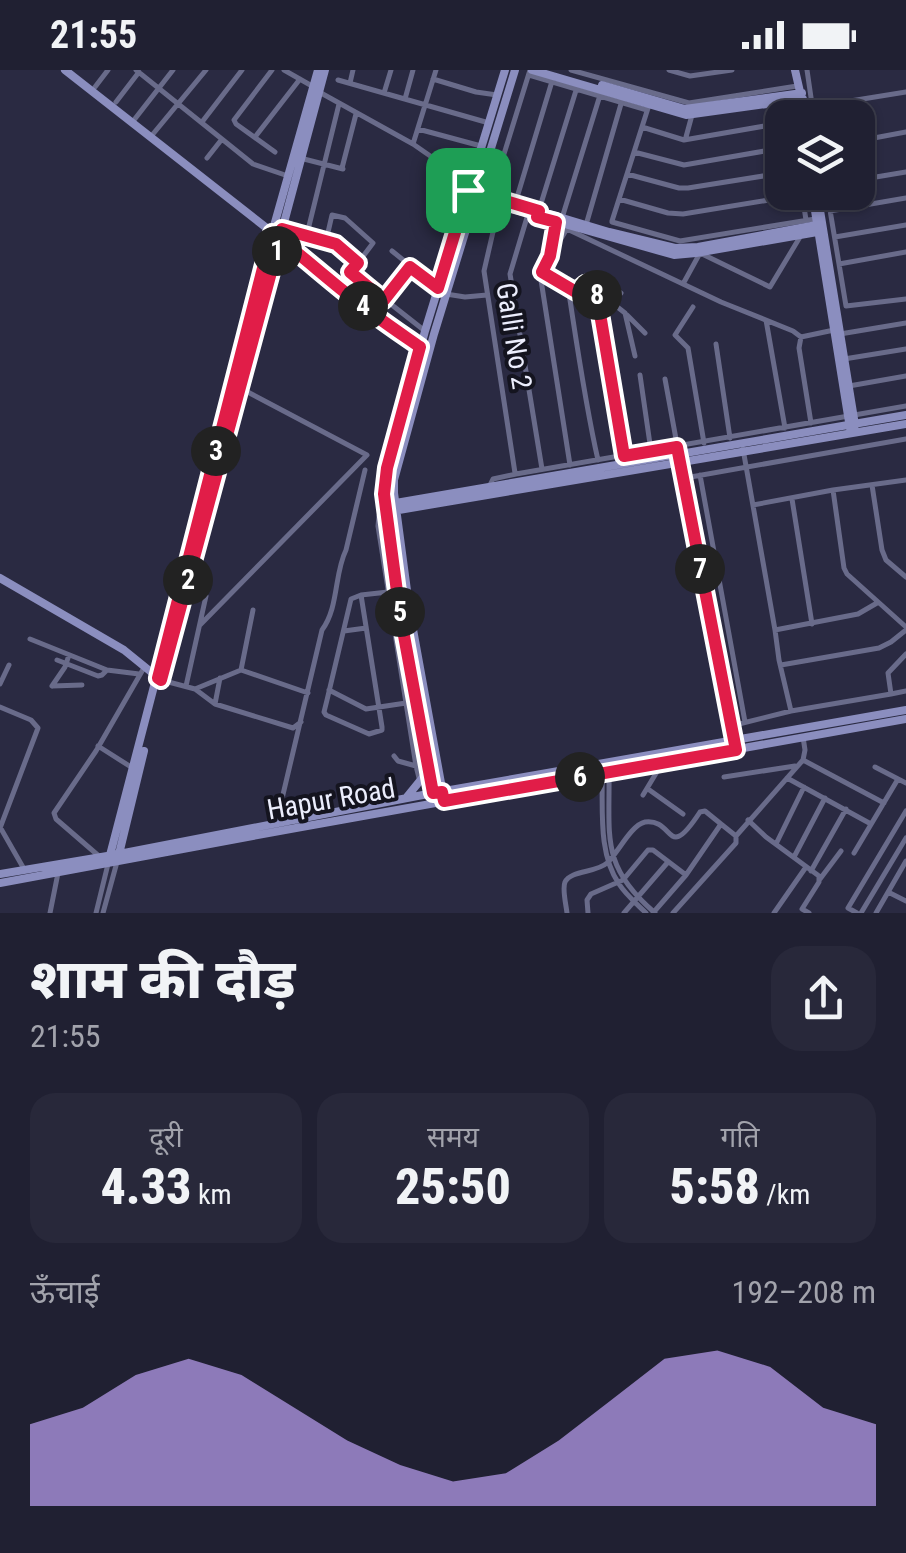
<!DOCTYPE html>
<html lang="hi">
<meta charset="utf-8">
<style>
body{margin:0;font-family:"Roboto Condensed","Noto Sans Devanagari",sans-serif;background:#28283a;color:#f1f3f6;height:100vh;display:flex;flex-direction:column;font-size:38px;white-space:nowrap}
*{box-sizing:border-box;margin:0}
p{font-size:32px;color:#a2a3ac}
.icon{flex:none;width:55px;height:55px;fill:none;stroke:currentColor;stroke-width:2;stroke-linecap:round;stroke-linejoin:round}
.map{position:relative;height:843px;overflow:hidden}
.drawer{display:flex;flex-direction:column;background:#202032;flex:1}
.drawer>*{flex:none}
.buttons{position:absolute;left:765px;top:30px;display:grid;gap:20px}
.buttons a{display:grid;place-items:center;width:110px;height:110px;border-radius:20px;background:#202032;box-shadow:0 2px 8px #0004,0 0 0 2px #3d3e4d;font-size:50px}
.pin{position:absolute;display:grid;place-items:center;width:85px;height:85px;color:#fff;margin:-42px;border-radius:20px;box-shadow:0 5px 15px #0006}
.km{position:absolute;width:50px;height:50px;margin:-25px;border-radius:50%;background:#222;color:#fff;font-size:28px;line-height:50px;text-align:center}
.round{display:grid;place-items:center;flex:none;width:105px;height:105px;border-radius:30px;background:#28283a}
.headline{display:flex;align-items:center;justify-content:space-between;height:170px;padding:0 30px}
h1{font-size:55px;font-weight:800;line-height:75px}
.figures{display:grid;grid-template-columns:repeat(3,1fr);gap:15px;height:170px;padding:10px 30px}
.figures div{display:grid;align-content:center;border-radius:25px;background:#28283a;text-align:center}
.figures b{font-size:50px;font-weight:800}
.figures small{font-size:28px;font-weight:400}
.figures p{font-size:28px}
.chart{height:280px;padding:20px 30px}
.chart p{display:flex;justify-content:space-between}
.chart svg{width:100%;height:180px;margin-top:10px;fill:#bca0f2;opacity:.7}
.status{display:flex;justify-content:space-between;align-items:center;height:70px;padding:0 50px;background:#202032;direction:ltr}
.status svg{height:28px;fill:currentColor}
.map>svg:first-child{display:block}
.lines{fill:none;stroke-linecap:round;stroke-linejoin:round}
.street{stroke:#696b8a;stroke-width:5}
.secondary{stroke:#8b8ebf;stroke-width:8}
.route-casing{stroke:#fff;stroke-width:20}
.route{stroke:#e11d48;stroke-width:12}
.labels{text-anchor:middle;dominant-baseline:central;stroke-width:8;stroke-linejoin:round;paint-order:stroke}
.street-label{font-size:28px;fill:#eceefd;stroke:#14141f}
</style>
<div class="status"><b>21:55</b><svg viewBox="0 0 49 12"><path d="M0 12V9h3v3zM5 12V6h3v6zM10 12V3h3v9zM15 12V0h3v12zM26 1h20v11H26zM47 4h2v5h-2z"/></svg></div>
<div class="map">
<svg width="906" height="843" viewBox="0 0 906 843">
<rect width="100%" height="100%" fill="#2a2a42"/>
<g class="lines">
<path class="street" d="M 136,0 L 253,94 L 288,106
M 272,0 L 234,50 L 236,54 L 275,82
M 284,0 L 312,16
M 571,0 L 689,33 L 797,16
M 669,0 L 690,6 L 732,0
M 807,0 L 814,48
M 529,5 L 647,40
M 433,9 L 476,22 L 497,25
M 338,10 L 489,53
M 350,13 L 353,0
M 95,17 L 108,0
M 321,23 L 413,74 L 469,113
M 384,23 L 391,0
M 405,29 L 413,0
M 116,32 L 139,2
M 813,37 L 906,22
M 134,50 L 173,0
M 202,52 L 242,0
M 642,57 L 684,70 L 782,53
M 418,59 L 481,76
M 153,64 L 206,0
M 255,67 L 300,9
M 686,67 L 692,45
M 858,71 L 906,62
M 413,74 L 436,0
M 634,82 L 684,95 L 782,78
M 207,88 L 222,69
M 300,88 L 343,99
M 342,98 L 356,44
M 627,104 L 679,118 L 688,118 L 782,103
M 858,110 L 906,102
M 827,122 L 846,236 L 906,229
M 802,124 L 806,150
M 491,126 L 530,0
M 619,129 L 668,143 L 683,144 L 812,123
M 515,134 L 553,8
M 499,136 L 484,201 L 515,403
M 539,140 L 578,14
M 830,141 L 906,128
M 528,144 L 510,204 L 542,399
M 562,148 L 601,22
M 612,151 L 649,35
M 612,152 L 680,171 L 815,149
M 586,155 L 623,27
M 568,157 L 543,199 L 541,210 L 570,395
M 282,159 L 336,174 L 358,193 L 350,202 L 425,261
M 567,159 L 721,232 L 793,261 L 801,267 L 834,260
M 307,164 L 339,34
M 835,167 L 906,155
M 280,169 L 354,230 L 420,277
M 326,171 L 332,145 L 345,148 L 373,173 L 358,193
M 552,179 L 556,152
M 392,181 L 438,218
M 839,194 L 906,182
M 542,202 L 577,222 L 581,220 L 584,214 L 588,214 L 625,243 L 635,286
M 584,214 L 590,206 L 595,205 L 621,223
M 683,214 L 700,183 L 770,217 L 800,167
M 568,217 C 577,275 585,333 598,390
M 596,220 L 623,385
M 446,224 L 465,227 L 487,225
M 384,229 L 410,197
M 693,237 L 675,265 L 688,278 L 704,373
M 627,245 L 645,263
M 766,250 L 785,358
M 840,264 L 906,253
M 801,267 L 799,278 L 811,353
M 716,274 L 730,368
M 844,289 L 906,279
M 640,305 L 651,381
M 665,309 L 678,380
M 849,316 L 906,306
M 743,379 L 775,560 L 779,590 L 791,641
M 679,391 L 733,669
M 684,392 L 740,679
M 700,405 L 745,652
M 685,408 L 906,369
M 490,415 L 493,409 L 516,404 L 906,336
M 872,415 L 882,480 L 886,490 L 906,507
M 833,420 L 844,498 L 847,504 L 906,557
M 792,429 L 812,554
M 753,435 L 833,420 L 906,410
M 384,437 L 379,446 L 378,456 L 416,696
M 361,525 L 382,657 L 382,660 L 369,664 L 326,645 L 324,642 L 327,630 L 351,529 L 361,525 L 397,521
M 200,555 L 367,385 L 240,318
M 775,560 L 858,544 L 877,533
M 344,561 L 366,558
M 30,569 L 107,600
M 57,590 L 98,606 L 102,605 L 107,600 L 139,604
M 781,595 L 879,578 L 891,572 L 906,560
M 241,600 L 308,623
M 161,610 L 195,619 L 215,634 L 293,658 L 301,652
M 0,614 L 9,595
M 52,616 L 65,597 L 69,585
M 52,616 L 82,615
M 186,616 L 206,526
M 195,619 L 241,600 L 253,540
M 329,620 L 366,639 L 406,633
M 891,624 L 906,621
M 215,634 L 220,608
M 0,637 L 31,650 L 38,658 L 0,758
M 735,655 L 791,641 L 891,624 L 888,603 L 906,584
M 98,676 L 131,697
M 394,686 L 398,691 L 416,696 L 420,712
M 803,690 L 884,733
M 875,697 L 906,713
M 609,702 C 610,767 600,796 655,843
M 602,705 C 603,740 598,783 619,814 C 626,825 637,834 646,843
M 724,707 L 795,696
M 787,708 L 871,754
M 648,719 L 683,744
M 643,725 L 658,700 L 657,693
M 748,750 L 766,767 L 819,806 L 819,812 L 802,839 L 809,843
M 276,754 L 322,560 C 339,537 334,504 346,480 L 365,400
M 0,757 L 24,799
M 736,766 L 803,690 L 805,680 L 803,667
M 776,774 L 804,717
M 854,783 L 898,709
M 100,787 L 56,749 L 54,743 L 96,681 L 145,596
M 794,787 L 825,728
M 811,801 L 846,739
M 820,809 L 841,781
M 888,822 L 906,831
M 50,843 L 58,803
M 96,843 L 108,794
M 103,843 L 117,792
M 567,843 C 566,834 562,819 565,812 C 571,800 596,803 607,793 C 618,783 631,755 645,752 C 675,748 666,794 700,742 L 705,741 L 721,754 L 686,805 L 653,843
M 588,843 L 587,830 L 591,824 L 623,810 L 648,780 L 653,780 L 686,805
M 624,843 L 668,792
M 673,843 L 736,773 L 736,766 L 721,754
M 774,843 L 806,797
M 857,843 L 848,838 L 906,741
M 861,843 L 906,768
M 876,843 L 906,791"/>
<path class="secondary" d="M 65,0 L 273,163
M 532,0 L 686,45 L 803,29
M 795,0 L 806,48
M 602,15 L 685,39 L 802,23
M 797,27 L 800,48
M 472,121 L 609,162 L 675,178 L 698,177 L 822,154
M 812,122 L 850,358
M 817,122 L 855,355
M 473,128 L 674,185 L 696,183 L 823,161
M 390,434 L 906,345
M 393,441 L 906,354
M 203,454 L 325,0
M 0,508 L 124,580 L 161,610
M 433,724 L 400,544 L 384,424 L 385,409 L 425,261 L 505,0
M 443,724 L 410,543 L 394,423 L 394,410 L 434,264 L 515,0
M 406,728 L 428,701
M 119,784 L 144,681
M 109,789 L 272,163 L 318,0
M 0,804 L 119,784 L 433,723 L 906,640
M 0,813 L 296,758 L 906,649"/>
</g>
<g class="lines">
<g class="route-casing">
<path id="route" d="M 468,120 L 438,218 L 410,197 L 384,230 L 350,202 L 358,193 L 336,174 L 282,159 L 280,169 L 161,610 L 158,608 L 272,163 C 299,183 324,206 351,227 C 373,245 397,261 420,277 L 387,398 L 384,424 L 400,544 L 433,723 L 442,722 L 444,731 L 736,680 L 677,377 L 624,386 L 596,220 L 585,214 L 576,222 L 542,202 L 550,186 L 556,152 L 537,147 L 539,141 L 468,120"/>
</g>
<use href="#route" class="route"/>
</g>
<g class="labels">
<g class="street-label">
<text transform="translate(514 266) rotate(81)">Galli No 2</text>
<text transform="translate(331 729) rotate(-10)">Hapur Road</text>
</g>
</g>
</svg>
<div class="buttons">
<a><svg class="icon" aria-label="layers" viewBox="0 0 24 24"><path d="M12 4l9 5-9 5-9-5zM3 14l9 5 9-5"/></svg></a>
</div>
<div class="pin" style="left:468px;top:120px;background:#1e9e55"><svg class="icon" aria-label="arrive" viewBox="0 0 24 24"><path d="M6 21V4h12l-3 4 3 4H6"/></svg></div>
<b class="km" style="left:277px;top:181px">1</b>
<b class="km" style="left:188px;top:510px">2</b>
<b class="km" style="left:216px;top:381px">3</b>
<b class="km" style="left:363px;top:236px">4</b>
<b class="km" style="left:400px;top:542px">5</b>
<b class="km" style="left:580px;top:707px">6</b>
<b class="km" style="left:700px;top:499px">7</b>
<b class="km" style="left:597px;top:225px">8</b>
</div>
<section class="drawer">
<div class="headline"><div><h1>शाम की दौड़</h1><p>21:55</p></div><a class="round"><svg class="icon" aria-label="share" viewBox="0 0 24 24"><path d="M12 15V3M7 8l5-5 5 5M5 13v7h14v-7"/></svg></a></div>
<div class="figures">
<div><p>दूरी</p><b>4.33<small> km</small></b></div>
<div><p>समय</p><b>25:50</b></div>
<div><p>गति</p><b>5:58<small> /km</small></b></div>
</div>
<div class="chart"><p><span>ऊँचाई</span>192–208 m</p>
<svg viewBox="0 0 160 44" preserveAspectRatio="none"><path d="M0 44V24L10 20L20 12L30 8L40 12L50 20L60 28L70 34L80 38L90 36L100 28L110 18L120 8L130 6L140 10L150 20L160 24V44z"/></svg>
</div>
</section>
